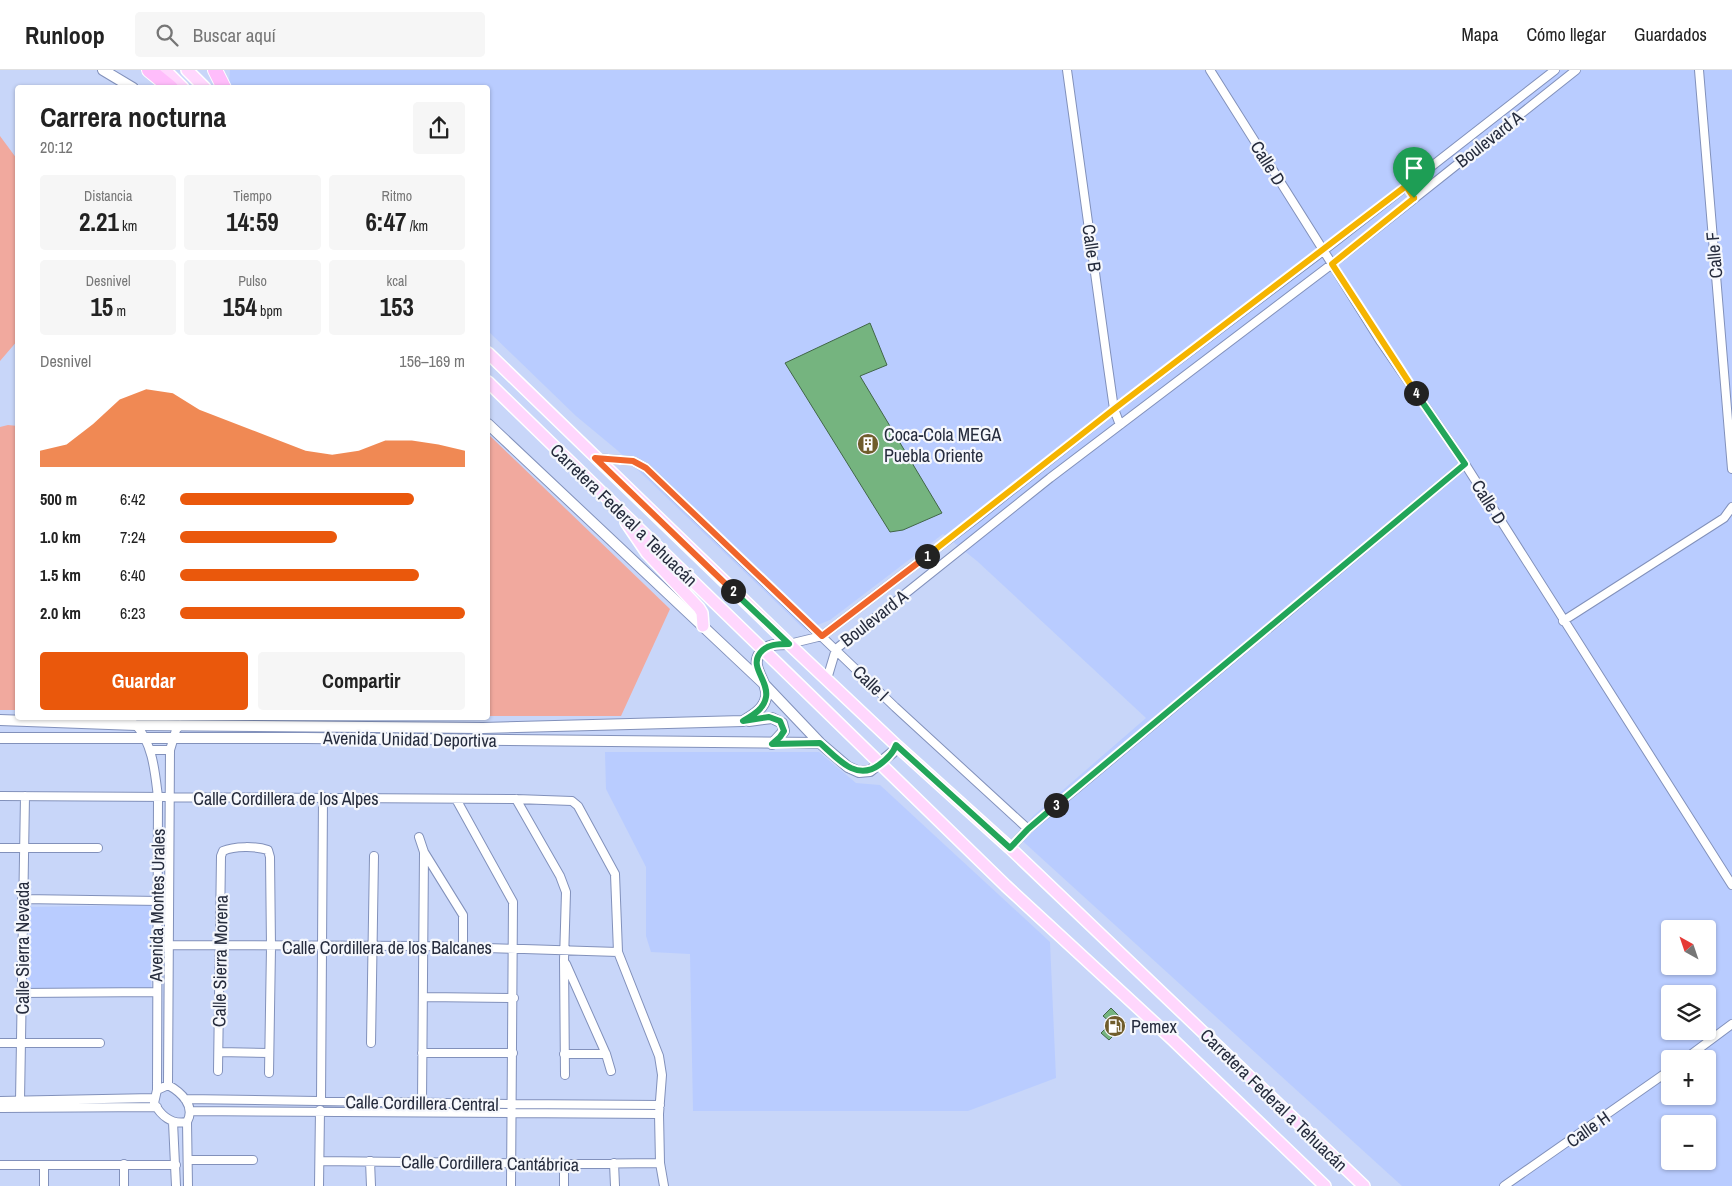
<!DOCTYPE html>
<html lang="es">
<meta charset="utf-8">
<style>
body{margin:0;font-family:"Archivo Narrow",sans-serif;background:#f6f6f6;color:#222;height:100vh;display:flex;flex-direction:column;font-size:19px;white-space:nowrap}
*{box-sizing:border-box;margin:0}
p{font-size:16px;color:#767676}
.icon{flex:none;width:28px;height:28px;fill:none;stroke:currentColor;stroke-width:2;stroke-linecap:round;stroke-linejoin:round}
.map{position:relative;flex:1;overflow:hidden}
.drawer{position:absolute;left:15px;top:15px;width:475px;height:635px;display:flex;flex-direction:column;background:#fff;border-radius:5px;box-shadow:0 1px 4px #0004}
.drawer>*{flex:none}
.needle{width:32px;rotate:320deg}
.buttons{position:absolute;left:1661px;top:850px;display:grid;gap:10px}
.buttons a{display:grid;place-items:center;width:55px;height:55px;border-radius:5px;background:#fff;box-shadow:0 1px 4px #0004;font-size:25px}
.pin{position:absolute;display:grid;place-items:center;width:42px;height:42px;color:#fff;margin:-51px -21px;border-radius:50% 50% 50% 0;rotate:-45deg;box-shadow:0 0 5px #0007}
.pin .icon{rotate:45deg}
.km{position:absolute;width:25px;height:25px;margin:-12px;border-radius:50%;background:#222;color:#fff;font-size:14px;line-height:25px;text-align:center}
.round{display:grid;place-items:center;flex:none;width:52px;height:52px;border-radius:5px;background:#f6f6f6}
.head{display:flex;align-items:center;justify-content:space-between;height:85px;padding:0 25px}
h1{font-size:28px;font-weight:700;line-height:38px}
.stats{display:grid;grid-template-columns:repeat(3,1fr);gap:8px;height:85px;padding:5px 25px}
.stats div{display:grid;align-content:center;border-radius:5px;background:#f6f6f6;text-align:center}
.stats b{font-size:25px;font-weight:700}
.stats small{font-size:14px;font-weight:400}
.stats p{font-size:14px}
.chart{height:140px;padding:10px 25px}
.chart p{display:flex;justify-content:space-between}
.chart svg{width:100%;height:90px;margin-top:5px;fill:#ea580c;opacity:.7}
.cta{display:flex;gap:10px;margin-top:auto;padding:10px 25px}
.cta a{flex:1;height:58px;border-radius:5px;background:#ea580c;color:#fff;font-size:20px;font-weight:700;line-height:58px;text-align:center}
.cta a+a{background:#f6f6f6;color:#222}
ul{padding:0 25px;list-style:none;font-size:16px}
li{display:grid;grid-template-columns:80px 60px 1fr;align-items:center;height:38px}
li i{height:12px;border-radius:6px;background:#ea580c}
header{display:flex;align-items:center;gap:30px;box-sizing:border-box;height:70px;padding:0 25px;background:#fff;border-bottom:1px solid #e0e0e0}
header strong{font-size:24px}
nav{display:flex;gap:28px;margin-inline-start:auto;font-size:18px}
.search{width:350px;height:45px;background:#f6f6f6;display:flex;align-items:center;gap:12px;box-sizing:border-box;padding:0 18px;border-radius:5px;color:#767676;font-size:19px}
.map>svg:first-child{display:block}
.built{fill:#b9ccff;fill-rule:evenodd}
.green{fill:#f1a99e}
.building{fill:#75b47f;stroke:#416647}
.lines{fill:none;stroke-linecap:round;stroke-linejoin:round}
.street-casing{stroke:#8291bb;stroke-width:10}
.secondary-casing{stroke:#8291bb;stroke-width:12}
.primary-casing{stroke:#fff;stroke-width:14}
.highway-casing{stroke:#fff;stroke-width:16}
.street{stroke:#fff;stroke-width:8}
.secondary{stroke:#fff;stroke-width:10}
.primary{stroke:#ffd7fd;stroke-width:11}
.highway{stroke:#ffbdfb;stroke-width:14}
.split-1-casing{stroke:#fff;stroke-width:10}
.split-2-casing{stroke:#fff;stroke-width:10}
.split-3-casing{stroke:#fff;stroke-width:10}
.split-4-casing{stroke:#fff;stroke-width:10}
.split-5-casing{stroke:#fff;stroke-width:10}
.split-1{stroke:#f5b400;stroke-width:6}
.split-2{stroke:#f0652b;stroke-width:6}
.split-3{stroke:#22a559;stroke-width:6}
.split-4{stroke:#22a559;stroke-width:6}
.split-5{stroke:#f5b400;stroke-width:6}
.labels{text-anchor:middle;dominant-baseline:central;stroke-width:4.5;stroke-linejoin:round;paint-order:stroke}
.street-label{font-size:18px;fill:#262c3d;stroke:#f5f7fc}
.poi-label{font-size:18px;fill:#262c3d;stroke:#f5f7fc;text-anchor:start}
</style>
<header>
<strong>Runloop</strong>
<div class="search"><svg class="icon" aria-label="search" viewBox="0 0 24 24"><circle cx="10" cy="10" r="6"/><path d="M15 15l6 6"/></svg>Buscar aquí</div>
<nav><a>Mapa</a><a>Cómo llegar</a><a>Guardados</a></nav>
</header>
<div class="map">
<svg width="1732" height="1116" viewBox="0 0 1732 1116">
<rect width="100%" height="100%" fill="#c8d6f9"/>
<path class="built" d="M 230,0 L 1732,0 L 1732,1116 L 1402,1116 L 1016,765 L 1033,746 L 1146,648 L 977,491 L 943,464 L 830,550 L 805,560 L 617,380 L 576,346 L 488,261 L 488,18 L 233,18 L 229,14 ZM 1670,859 L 1708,859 L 1708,896 L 1670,896 ZM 1670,924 L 1708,924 L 1708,961 L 1670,961 ZM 1670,989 L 1708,989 L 1708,1026 L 1670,1026 ZM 1670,1054 L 1708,1054 L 1708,1091 L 1670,1091 Z
M 605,682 L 819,682 L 856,713 L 880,715 L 1050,872 L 1056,1008 L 968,1041 L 693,1041 L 690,884 L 651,882 L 646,866 L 646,797 L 606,719 Z
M 151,835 L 151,919 L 26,920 L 26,837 Z"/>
<path class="green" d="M 0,66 L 17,89 L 18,270 L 0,291 Z
M 8,355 L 18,356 L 17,640 L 0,640 L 0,357 Z
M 488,364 L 670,539 L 621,646 L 488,646 Z"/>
<path class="building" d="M 870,253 L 887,295 L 860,306 L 942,443 L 903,460 L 890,462 L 785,293 Z
M 1111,938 L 1126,953 L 1109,970 L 1101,963 L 1111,953 L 1103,946 Z"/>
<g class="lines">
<g class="street-casing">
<path id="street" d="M 1067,0 L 1108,297 L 1114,339 L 1120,355
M 1210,0 L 1381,272 L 1465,394 L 1732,815
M 1699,0 L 1732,399
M 596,388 L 633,391 L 646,398 L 895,637 L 1028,759
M 1563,551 L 1724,448 L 1732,437
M 789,574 L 822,566 L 978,447 L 1114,339 L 1323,181 L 1555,0
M 827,609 L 836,579 L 1050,408 L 1332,194 L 1576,0
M 136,655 C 153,674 155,703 158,727 L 157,1020
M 150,680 L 170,680
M 0,726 L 516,729 L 572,731 L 578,736 L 615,804 L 618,882 L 659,986 L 662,1005 L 659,1044 L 660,1093 L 664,1116
M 456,729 L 513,832 L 511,1116
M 516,729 L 560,806 L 566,822 L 564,890 L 565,1005
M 419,767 L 424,782 L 422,1032
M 0,778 L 98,778
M 1010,778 L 1028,759 L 1465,394
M 424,782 L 463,845 L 463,876
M 22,829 L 160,831
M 156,875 L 423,876 L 618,882
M 566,894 L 606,984 L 611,1001
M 21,923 L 156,922
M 424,927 L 514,928
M 0,973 L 100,973
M 371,973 L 374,786
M 219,982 L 269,983
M 422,983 L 513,983
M 564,984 L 606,984
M 1685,989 L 1732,954
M 218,1001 L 221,786 L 223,781 C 234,776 256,776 268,780 L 270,787 L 271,877 L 269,1003
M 168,1015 L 170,680 L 176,660 L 180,655
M 168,1015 C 181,1022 196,1036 187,1052 C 172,1055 161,1046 154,1033 L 157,1020 Z
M 185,1029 L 511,1034 L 660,1035
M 0,1031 L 154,1028
M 20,1031 L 25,726
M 321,1031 L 323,727
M 0,1038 L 157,1037
M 190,1041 L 659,1044
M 173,1052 L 176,1116
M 187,1052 L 188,1116
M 188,1090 L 253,1090
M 320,1091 L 564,1094 L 660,1093
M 370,1091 L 371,1116
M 614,1093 L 615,1116
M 0,1095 L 176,1095
M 44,1095 L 44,1116
M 124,1116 L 124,1094
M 319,1116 L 320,1040
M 564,1116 L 564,1094
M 1504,1116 L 1670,1000"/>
</g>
<g class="secondary-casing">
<path id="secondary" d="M 103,0 L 133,18
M 488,354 L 763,613 L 820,673 L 848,697 L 859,702 L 870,701 L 893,682 L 896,675
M 0,650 L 136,655 L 483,658 L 743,651 C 753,645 764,639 766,627 C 769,612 749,597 760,583 C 767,574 778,574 789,574
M 749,651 L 772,648 L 782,653 L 784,661 L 772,674
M 0,668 L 305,668 L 820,673"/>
</g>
<g class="primary-casing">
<path id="primary" d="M 165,0 L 183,18
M 187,0 L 205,18
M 488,283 L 789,574 L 896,675 L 1010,778 L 1364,1116
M 488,312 L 1006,816 L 1172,969 L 1325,1116
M 626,452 L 647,483 L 699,538 L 702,543 L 703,556"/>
</g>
<g class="highway-casing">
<path id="highway" d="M 149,0 L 171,18
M 215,0 L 224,18"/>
</g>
<use href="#street" class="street"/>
<use href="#secondary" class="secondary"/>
<use href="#primary" class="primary"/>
<use href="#highway" class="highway"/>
</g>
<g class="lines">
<g class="split-1-casing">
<path id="split-1" d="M 927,486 L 1114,339 L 1406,116 L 1414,128"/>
</g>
<g class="split-2-casing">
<path id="split-2" d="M 733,521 L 595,388 L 633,391 L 646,398 L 822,566 L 927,486"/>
</g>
<g class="split-3-casing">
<path id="split-3" d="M 733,521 L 789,574 C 778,574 767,574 760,583 C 749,597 769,611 766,627 C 764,639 753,645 743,651 L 769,647 L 780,651 L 784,661 L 780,667 L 772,674 L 820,673 C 837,688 856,712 879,695 C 886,690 893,684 896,675 L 1010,778 L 1028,759 L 1056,735"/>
</g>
<g class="split-4-casing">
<path id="split-4" d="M 1056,735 L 1465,394 L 1416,323"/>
</g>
<g class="split-5-casing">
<path id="split-5" d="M 1414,128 L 1332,194 L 1416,323"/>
</g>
<use href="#split-1" class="split-1"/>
<use href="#split-2" class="split-2"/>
<use href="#split-3" class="split-3"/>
<use href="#split-4" class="split-4"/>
<use href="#split-5" class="split-5"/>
</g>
<defs>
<g id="building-disc" transform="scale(1.125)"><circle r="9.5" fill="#705d2c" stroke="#f5f7fc"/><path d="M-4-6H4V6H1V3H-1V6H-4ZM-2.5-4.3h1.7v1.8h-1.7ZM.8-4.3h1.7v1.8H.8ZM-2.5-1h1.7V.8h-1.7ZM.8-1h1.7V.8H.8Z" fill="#fff"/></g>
<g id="fuel-disc" transform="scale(1.125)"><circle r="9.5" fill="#705d2c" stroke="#f5f7fc"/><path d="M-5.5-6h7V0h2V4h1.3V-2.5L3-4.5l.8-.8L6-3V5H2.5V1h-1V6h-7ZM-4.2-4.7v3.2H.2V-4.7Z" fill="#fff"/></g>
</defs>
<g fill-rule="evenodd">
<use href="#building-disc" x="868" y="374"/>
<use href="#fuel-disc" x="1115" y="956"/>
</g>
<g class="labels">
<g class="street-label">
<text transform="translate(1489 69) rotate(-38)">Boulevard A</text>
<text transform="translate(1268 93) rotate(58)">Calle D</text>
<text transform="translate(1092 178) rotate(82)">Calle B</text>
<text transform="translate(1714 185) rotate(-95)">Calle F</text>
<text transform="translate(1489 432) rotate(58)">Calle D</text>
<text transform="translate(624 445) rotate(44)">Carretera Federal a Tehuacán</text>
<text transform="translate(874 548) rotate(-38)">Boulevard A</text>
<text transform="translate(871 613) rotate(44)">Calle I</text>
<text transform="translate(410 669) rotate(1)">Avenida Unidad Deportiva</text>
<text x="286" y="728">Calle Cordillera de los Alpes</text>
<text transform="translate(157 835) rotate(-89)">Avenida Montes Urales</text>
<text x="387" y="877">Calle Cordillera de los Balcanes</text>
<text transform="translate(22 878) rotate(-90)">Calle Sierra Nevada</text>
<text transform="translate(220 891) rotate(-89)">Calle Sierra Morena</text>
<text transform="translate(1274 1030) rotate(44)">Carretera Federal a Tehuacán</text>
<text transform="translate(422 1033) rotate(1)">Calle Cordillera Central</text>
<text transform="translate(1588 1059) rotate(-35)">Calle H</text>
<text transform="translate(490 1093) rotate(1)">Calle Cordillera Cantábrica</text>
</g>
<g class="poi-label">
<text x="884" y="364">Coca-Cola MEGA<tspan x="884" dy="21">Puebla Oriente</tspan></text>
<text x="1131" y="956">Pemex</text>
</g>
</g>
</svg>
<div class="buttons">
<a><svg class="needle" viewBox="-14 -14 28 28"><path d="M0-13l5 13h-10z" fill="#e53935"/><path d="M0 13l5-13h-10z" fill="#767676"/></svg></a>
<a><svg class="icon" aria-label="layers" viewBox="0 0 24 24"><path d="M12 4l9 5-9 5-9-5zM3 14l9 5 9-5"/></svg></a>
<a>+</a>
<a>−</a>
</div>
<div class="pin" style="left:1414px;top:128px;background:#1e9e55"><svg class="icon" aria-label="arrive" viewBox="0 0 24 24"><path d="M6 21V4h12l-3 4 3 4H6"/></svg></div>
<b class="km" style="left:927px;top:486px">1</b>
<b class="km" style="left:733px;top:521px">2</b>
<b class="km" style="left:1056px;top:735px">3</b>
<b class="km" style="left:1416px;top:323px">4</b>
<section class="drawer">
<div class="head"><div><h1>Carrera nocturna</h1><p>20:12</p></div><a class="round"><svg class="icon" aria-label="share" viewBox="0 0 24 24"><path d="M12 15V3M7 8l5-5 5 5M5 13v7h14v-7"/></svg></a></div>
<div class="stats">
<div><p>Distancia</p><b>2.21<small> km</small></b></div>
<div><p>Tiempo</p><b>14:59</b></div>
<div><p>Ritmo</p><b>6:47<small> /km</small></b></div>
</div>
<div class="stats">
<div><p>Desnivel</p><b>15<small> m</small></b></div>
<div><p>Pulso</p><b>154<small> bpm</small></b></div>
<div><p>kcal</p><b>153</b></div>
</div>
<div class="chart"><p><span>Desnivel</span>156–169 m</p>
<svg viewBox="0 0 160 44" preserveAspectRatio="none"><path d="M0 44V36L10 33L20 23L30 11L40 6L50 8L60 16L70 21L80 26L90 31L100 36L110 38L120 36L130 31L140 31L150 33L160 36V44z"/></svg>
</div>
<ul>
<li><b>500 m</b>6:42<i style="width:82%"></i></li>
<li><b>1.0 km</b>7:24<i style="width:55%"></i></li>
<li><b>1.5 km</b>6:40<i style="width:84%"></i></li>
<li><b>2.0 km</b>6:23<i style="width:100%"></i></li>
</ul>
<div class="cta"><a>Guardar</a><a>Compartir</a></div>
</section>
</div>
